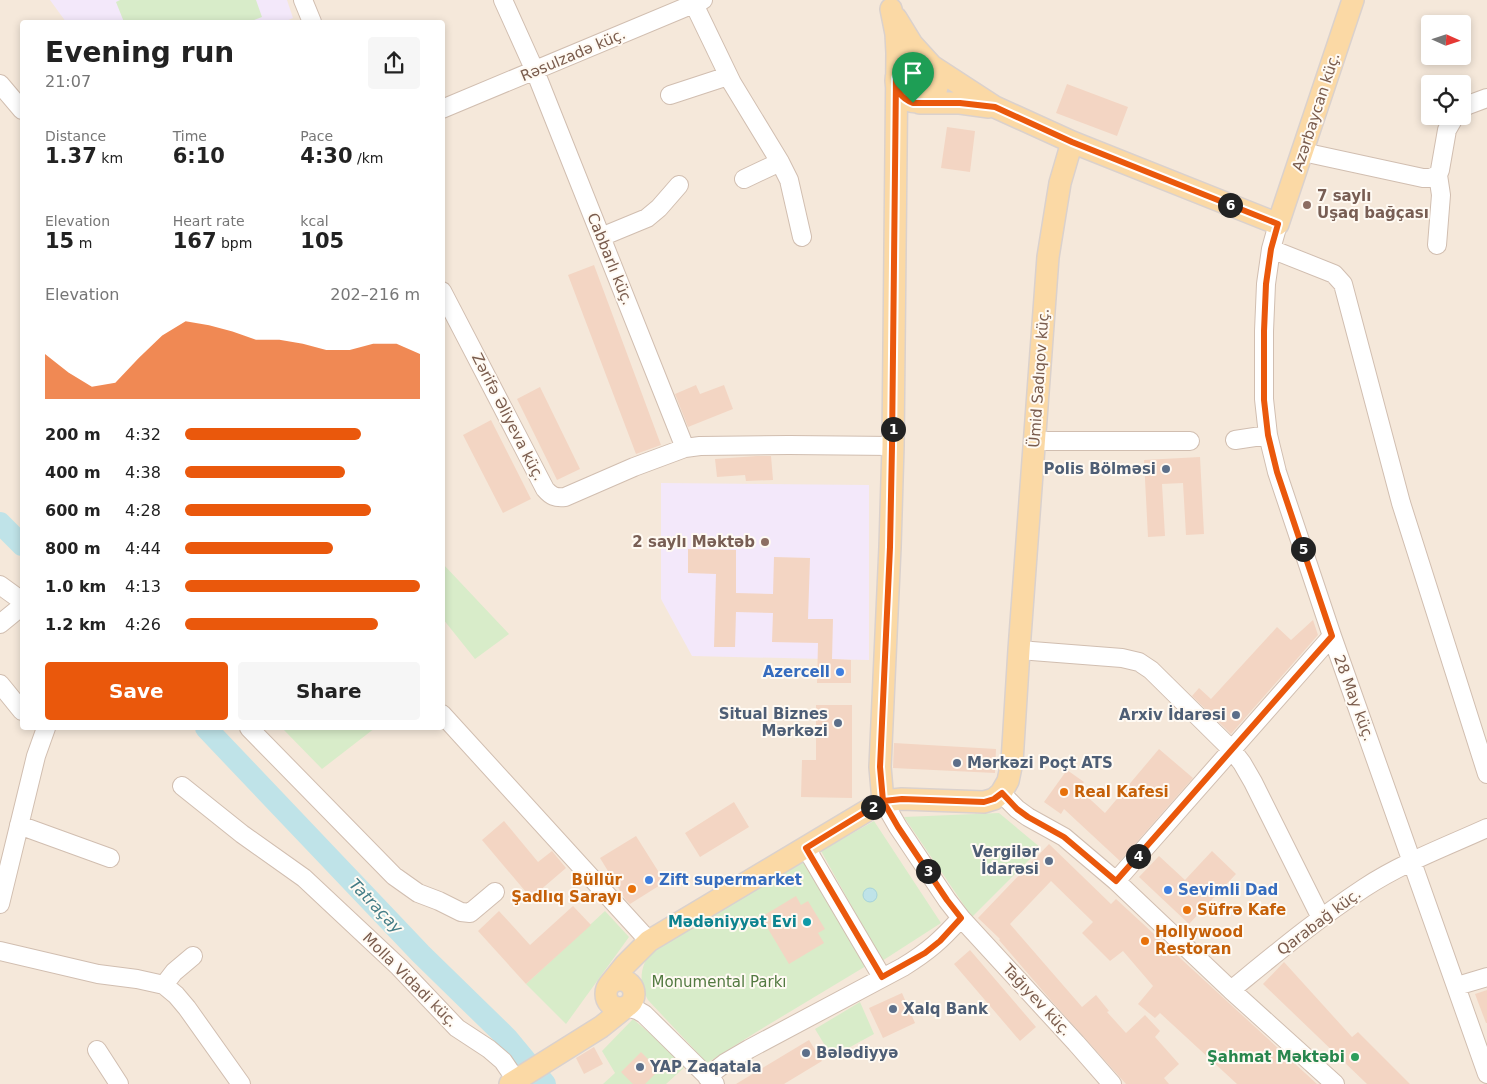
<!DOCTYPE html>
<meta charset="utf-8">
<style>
body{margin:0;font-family:"DejaVu Sans",sans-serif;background:#f6f6f6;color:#222;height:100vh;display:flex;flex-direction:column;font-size:19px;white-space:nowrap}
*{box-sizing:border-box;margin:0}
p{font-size:16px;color:#767676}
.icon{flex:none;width:28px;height:28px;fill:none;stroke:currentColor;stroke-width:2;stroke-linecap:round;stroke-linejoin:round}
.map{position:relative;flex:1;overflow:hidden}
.details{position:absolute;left:20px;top:20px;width:425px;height:710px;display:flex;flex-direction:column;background:#fff;border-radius:5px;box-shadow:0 2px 8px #0003}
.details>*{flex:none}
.needle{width:32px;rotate:93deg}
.tools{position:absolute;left:1421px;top:15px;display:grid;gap:10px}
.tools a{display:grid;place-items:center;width:50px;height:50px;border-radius:5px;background:#fff;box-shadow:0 2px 8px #0003;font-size:25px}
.pin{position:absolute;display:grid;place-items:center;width:42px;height:42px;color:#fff;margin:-51px -21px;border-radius:50% 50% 50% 0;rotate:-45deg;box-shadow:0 0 5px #0007}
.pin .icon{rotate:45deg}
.km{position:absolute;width:25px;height:25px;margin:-12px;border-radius:50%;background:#222;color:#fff;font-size:14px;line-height:25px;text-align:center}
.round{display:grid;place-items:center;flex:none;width:52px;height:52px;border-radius:5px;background:#f6f6f6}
.head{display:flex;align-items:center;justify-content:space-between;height:85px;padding:0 25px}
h1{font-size:28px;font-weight:700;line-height:38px}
.stats{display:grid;grid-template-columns:repeat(3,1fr);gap:8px;height:85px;padding:5px 25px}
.stats div{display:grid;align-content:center}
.stats b{font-size:21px;font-weight:700}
.stats small{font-size:14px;font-weight:400}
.stats p{font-size:14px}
.chart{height:140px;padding:10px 25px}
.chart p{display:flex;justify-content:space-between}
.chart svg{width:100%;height:90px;margin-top:5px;fill:#ea580c;opacity:.7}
.button{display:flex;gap:10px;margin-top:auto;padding:10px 25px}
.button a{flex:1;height:58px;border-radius:5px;background:#ea580c;color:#fff;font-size:20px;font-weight:700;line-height:58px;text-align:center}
.button a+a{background:#f6f6f6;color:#222}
ul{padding:0 25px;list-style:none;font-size:16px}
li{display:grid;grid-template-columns:80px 60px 1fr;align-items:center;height:38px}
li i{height:12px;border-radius:6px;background:#ea580c}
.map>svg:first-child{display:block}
.residential{fill:#f5e8da;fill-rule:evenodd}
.education{fill:#f3e8fa}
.green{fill:#d8ecc9}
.water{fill:#bfe3e8;stroke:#a5d3da}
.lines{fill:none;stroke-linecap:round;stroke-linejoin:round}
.river{stroke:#bfe3e8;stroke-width:22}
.building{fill:#f3d5c3}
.minor-casing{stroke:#d1beb0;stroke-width:20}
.major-casing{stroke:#dad1cd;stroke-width:24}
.minor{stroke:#fff;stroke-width:18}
.major{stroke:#fbd9a5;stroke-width:21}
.route-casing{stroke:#fff;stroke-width:10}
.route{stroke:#ea580c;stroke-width:6}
.education-dot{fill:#8d6e63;stroke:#fffaf3;stroke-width:2}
.service-dot{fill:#5c6f8a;stroke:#fffaf3;stroke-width:2}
.shop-dot{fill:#3f7fe0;stroke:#fffaf3;stroke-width:2}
.food-dot{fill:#e8710a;stroke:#fffaf3;stroke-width:2}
.culture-dot{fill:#0f9aa8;stroke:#fffaf3;stroke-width:2}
.leisure-dot{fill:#2e9e5b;stroke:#fffaf3;stroke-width:2}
.labels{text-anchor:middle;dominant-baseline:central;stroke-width:4;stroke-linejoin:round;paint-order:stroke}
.street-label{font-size:15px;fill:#7a5c4d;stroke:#fffaf3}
.education-label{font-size:15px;font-weight:bold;fill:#785e54;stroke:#fffaf3;text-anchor:start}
.service-label{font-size:15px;font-weight:bold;fill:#4e5e75;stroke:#fffaf3;text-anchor:end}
.shop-label{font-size:15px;font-weight:bold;fill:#366cbe;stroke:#fffaf3;text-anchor:start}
.food-label{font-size:15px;font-weight:bold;fill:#c56008;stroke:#fffaf3;text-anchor:start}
.culture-label{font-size:15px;font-weight:bold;fill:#0d838f;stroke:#fffaf3;text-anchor:end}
.park-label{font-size:15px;fill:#537a41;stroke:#fffaf3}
.leisure-label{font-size:15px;font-weight:bold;fill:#27864d;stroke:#fffaf3;text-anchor:end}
.water-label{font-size:16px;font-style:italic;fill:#437c86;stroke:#fffaf3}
</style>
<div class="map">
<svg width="1487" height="1084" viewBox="0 0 1487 1084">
<rect width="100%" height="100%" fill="#fdf6ec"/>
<path class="residential" d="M 0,0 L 1487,0 L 1487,1084 L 0,1084 ZM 22,22 L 442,22 L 442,728 L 22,728 ZM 1430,24 L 1462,24 L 1462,56 L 1430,56 ZM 1430,84 L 1462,84 L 1462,116 L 1430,116 Z"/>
<path class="education" d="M 50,0 L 287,0 L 293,18 L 284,22 L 66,22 Z
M 661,483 L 869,485 L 869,660 L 692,656 L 661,599 Z"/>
<path class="green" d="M 120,0 L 256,0 L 262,17 L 249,22 L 124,22 L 116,2 Z
M908 81a11 11 0 1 1 22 0a11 11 0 1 1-22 0Z
M 443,564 L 509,634 L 475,659 L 443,619 Z
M 282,728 L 375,728 L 322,769 Z
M 999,813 L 1041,848 L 972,917 L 904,817 Z
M 874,821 L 941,923 L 882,961 L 821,851 Z
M 803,858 L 866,966 L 758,1031 L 707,1063 L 648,1000 C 637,981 641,965 653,948 Z
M 605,911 L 629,937 L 566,1024 L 526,984 Z
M 860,1002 L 874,1034 L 832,1057 L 815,1029 Z
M 633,1019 L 687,1065 L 666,1084 L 603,1084 L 615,1073 L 602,1051 Z"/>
<path class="water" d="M863 895a7 7 0 1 1 14 0a7 7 0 1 1-14 0Z"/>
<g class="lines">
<path class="river" d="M 0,523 L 22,545
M 206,728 L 421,954 L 507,1038 L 545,1084"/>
</g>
<path class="building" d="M 1067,84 L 1128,107 L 1117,136 L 1056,113 Z
M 947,127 L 975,131 L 970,172 L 941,168 Z
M 594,265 L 661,445 L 636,454 L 568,275 Z
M 696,385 L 700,394 L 724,385 L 733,409 L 688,427 L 675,394 Z
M 540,387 L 580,469 L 557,480 L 517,399 Z
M 491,420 L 531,499 L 503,513 L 463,435 Z
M 757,456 L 771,456 L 773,480 L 746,481 L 745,475 L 717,477 L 715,459 Z
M 1200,457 L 1204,534 L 1186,535 L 1183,483 L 1162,484 L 1165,536 L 1148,537 L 1144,460 Z
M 688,549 L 736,550 L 736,593 L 773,594 L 774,557 L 810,558 L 808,619 L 833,619 L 832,659 L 851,660 L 851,683 L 817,683 L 818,643 L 772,642 L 773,613 L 736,612 L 735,647 L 714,647 L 716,574 L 688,573 Z
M 1313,620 L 1318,635 L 1231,734 L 1192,696 L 1199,688 L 1211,699 L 1277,627 L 1291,640 Z
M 816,705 L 852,705 L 852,798 L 801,797 L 802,760 L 816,760 Z
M 894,743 L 996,749 L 995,773 L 893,768 Z
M 1159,749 L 1193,778 L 1120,861 L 1064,809 L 1061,814 L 1044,802 L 1067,770 L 1084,782 L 1079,789 L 1105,813 Z
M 734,802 L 749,827 L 700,857 L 685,833 Z
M 504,821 L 538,862 L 552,851 L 566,868 L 531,898 L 482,840 Z
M 636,836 L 665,882 L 630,904 L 625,899 L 600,858 Z
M 1049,844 L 1111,904 L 1116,899 L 1317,1084 L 1237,1084 L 1160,1013 L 1155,1018 L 1138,1004 L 1153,986 L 1123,951 L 1110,961 L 1082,933 L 1093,922 L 1051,881 L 1010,924 L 1082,1007 L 1096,995 L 1109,1011 L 1107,1012 L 1126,1033 L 1145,1015 L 1160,1031 L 1155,1037 L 1179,1064 L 1164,1078 L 1169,1084 L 1126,1084 L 1055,1005 L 999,940 L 1000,939 L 978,918 Z
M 1212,851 L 1236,874 L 1189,924 L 1139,877 L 1159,856 L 1185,880 Z
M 796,896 L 801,905 L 808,901 L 825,929 L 818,933 L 824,943 L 789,964 L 761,917 Z
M 573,906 L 591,925 L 526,984 L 478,931 L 499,911 L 530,945 Z
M 970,950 L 1036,1027 L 1020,1041 L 954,964 Z
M 1284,962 L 1352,1037 L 1358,1032 L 1410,1084 L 1367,1084 L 1263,984 Z
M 1487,990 L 1487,1023 L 1486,1023 L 1475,994 Z
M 902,993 L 915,1023 L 883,1038 L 869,1008 Z
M 809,1040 L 822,1061 L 784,1084 L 736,1084 Z
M 594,1047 L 603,1064 L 584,1074 L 576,1058 Z
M 641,1052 L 659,1070 L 645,1084 L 633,1084 L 621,1072 Z"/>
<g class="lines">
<g class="minor-casing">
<path id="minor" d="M 303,0 L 312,22
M 503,0 L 535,71 L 685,448
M 692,0 L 732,83 L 780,162 L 789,180 L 802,237
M 0,84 L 22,110
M 670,95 L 728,76
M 442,109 L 703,0
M 1462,109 L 1468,105 L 1487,98
M 1303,152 L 1423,178 L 1430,178 L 1438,175 L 1440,170 L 1447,130 L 1455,116
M 744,179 L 780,162
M 1278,224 L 1271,249 L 1266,284 L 1264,331 L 1264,399 L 1268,435 L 1277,472 L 1332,636 L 1487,1074
M 601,237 L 647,218 L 659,208 L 679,185
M 1437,245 L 1441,195 L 1438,175
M 1271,249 L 1334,274 L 1343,284 L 1401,503 L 1487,774
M 442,291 L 545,489 C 551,496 555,498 565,497 L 634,467 L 685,448 L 700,446 L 789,445 L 893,446
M 1235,440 L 1268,435
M 1034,441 L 1190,441
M 0,585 L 22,601
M 0,624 L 22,606
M 1019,650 L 1122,658 L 1139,662 L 1151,670 L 1232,750 L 1242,763 L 1253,782 L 1321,918
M 0,684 L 22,711
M 442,714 L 649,941
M 249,728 L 394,876 L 418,893 L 439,901 L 461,912 L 470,913 L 495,892
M 182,786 L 242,834 L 304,878 L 399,967 L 457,1028 L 489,1049 L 503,1061 L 516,1080
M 1001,793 L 1017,809 L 1028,817 L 1064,837 L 1116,881 L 1231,990 L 1335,1084
M 19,825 L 110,858
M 806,848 L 882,977
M 1116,881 L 1332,636
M 0,904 L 36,756 L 46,728
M 961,918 L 1076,1043 L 1112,1084
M 0,951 L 98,974 L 137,979 L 164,985 L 176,995 L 187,1008 L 241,1084
M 164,985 L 174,972 L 193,956
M 1457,986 L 1487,977
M 1231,990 C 1274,955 1317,919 1364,888 C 1402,863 1445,847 1487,828
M 626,1007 L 637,1010 L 644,1014 L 715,1084
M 97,1050 L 119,1084
M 707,1077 L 725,1063 L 749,1049 L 903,967 C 929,951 941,940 961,918 L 947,900 L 898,827 L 883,801"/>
</g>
<g class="major-casing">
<path id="major" d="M 896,18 L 912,44 L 932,66 L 995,107 L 1072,142 L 1278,224 L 1353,0
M896 81a21 21 0 1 1 42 0a21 21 0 1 1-42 0Z
M 920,103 L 960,103 L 989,107
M 883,801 L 880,767 L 890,547 L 893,446 L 897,53 L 896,34 L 891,9
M606 994a14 14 0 1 1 28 0a14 14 0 1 1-28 0Z
M 609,985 L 625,965 L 649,941 L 883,801 L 902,799 L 984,802 L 994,799 L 1001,793 L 1008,781 L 1012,762 L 1019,650 L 1048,257 L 1060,183 L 1072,142
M 510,1084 L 601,1027 L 626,1007"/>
</g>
<use href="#minor" class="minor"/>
<use href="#major" class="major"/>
</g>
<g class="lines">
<g class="route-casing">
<path id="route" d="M 913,103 C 901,98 896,91 896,78 L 892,446 L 890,547 L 880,767 L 883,801 L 806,848 L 882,977 L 925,953 L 940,941 L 961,918 L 947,900 L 898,827 L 883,801 L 902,799 L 984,802 L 994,799 L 1002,793 L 1017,809 L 1028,817 L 1064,837 L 1116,881 L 1332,636 L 1277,472 L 1268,435 L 1264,400 L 1264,331 L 1266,284 L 1271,249 L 1278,224 L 1072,142 L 995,107 L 960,103 L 913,103"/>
</g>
<use href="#route" class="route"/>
</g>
<g class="education-dot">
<circle cx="1307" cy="205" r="5"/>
<circle cx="765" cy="542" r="5"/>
</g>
<g class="service-dot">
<circle cx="1166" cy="469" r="5"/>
<circle cx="1236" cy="715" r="5"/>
<circle cx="838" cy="723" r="5"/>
<circle cx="957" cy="763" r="5"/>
<circle cx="1049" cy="861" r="5"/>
<circle cx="893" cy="1009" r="5"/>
<circle cx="806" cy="1053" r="5"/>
<circle cx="640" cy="1067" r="5"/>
</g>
<g class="shop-dot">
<circle cx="840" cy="672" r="5"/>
<circle cx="649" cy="880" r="5"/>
<circle cx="1168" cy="890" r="5"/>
</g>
<g class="food-dot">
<circle cx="1064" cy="792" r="5"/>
<circle cx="632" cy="889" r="5"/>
<circle cx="1187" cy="910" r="5"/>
<circle cx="1145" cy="941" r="5"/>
</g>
<circle class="culture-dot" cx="807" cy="922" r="5"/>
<circle class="leisure-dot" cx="1355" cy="1057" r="5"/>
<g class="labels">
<g class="street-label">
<text transform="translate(573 55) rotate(-23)">Rəsulzadə küç.</text>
<text transform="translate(1316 112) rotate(-72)">Azərbaycan küç.</text>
<text transform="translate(610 259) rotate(68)">Cabbarlı küç.</text>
<text transform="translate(1039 378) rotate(-86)">Ümid Sadıqov küç.</text>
<text transform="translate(508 417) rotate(63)">Zərifə Əliyeva küç.</text>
<text transform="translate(1354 698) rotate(70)">28 May küç.</text>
<text transform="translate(1319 922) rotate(-37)">Qarabağ küç.</text>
<text transform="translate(410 980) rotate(45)">Molla Vidadi küç.</text>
<text transform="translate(1037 1000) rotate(47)">Tağıyev küç.</text>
</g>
<g class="education-label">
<text x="1317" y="196">7 saylı<tspan x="1317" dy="17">Uşaq bağçası</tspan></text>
<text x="755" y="542" text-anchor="end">2 saylı Məktəb</text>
</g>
<g class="service-label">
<text x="1156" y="469">Polis Bölməsi</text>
<text x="828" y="714">Situal Biznes<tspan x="828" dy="17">Mərkəzi</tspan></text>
<text x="1226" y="715">Arxiv İdarəsi</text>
<text x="967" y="763" text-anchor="start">Mərkəzi Poçt ATS</text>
<text x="1039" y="852">Vergilər<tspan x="1039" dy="17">İdarəsi</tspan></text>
<text x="903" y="1009" text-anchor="start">Xalq Bank</text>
<text x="816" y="1053" text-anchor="start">Bələdiyyə</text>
<text x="650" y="1067" text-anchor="start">YAP Zaqatala</text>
</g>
<g class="shop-label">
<text x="830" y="672" text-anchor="end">Azercell</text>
<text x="659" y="880">Zift supermarket</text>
<text x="1178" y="890">Sevimli Dad</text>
</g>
<g class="food-label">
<text x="1074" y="792">Real Kafesi</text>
<text x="622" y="880" text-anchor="end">Büllür<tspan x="622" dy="17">Şadlıq Sarayı</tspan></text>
<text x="1197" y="910">Süfrə Kafe</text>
<text x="1155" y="932">Hollywood<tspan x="1155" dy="17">Restoran</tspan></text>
</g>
<g class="culture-label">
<text x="797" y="922">Mədəniyyət Evi</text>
</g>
<g class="park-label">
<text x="719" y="982">Monumental Parkı</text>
</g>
<g class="leisure-label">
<text x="1345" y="1057">Şahmat Məktəbi</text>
</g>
<g class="water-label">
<text transform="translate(376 906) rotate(46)">Tatraçay</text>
</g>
</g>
</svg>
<div class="tools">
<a><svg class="needle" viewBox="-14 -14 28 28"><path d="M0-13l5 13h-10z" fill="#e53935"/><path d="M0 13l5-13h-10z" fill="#767676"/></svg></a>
<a><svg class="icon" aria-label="locate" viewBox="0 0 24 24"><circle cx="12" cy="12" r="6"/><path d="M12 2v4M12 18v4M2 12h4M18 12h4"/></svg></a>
</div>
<div class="pin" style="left:913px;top:103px;background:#1e9e55"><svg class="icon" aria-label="arrive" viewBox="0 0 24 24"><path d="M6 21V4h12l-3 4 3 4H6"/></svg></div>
<b class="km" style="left:893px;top:429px">1</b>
<b class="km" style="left:873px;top:807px">2</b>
<b class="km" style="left:928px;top:871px">3</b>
<b class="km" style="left:1138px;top:856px">4</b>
<b class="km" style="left:1303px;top:549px">5</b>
<b class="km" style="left:1230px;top:205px">6</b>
<section class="details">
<div class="head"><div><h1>Evening run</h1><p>21:07</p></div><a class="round"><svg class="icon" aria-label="share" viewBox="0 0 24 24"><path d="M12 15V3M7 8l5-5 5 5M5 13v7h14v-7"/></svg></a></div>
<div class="stats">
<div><p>Distance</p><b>1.37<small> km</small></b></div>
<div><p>Time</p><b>6:10</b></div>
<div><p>Pace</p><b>4:30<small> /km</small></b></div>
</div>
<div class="stats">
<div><p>Elevation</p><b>15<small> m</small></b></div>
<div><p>Heart rate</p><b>167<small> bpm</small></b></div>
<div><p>kcal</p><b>105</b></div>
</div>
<div class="chart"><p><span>Elevation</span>202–216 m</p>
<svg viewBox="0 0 160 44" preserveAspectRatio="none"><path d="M0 44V22L10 31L20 38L30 36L40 24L50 13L60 6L70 8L80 11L90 15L100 15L110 17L120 20L130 20L140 17L150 17L160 22V44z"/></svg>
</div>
<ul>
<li><b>200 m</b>4:32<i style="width:75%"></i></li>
<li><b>400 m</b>4:38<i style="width:68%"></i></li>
<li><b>600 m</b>4:28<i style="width:79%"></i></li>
<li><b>800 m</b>4:44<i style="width:63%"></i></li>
<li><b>1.0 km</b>4:13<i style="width:100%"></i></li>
<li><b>1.2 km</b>4:26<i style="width:82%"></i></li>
</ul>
<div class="button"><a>Save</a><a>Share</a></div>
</section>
</div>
